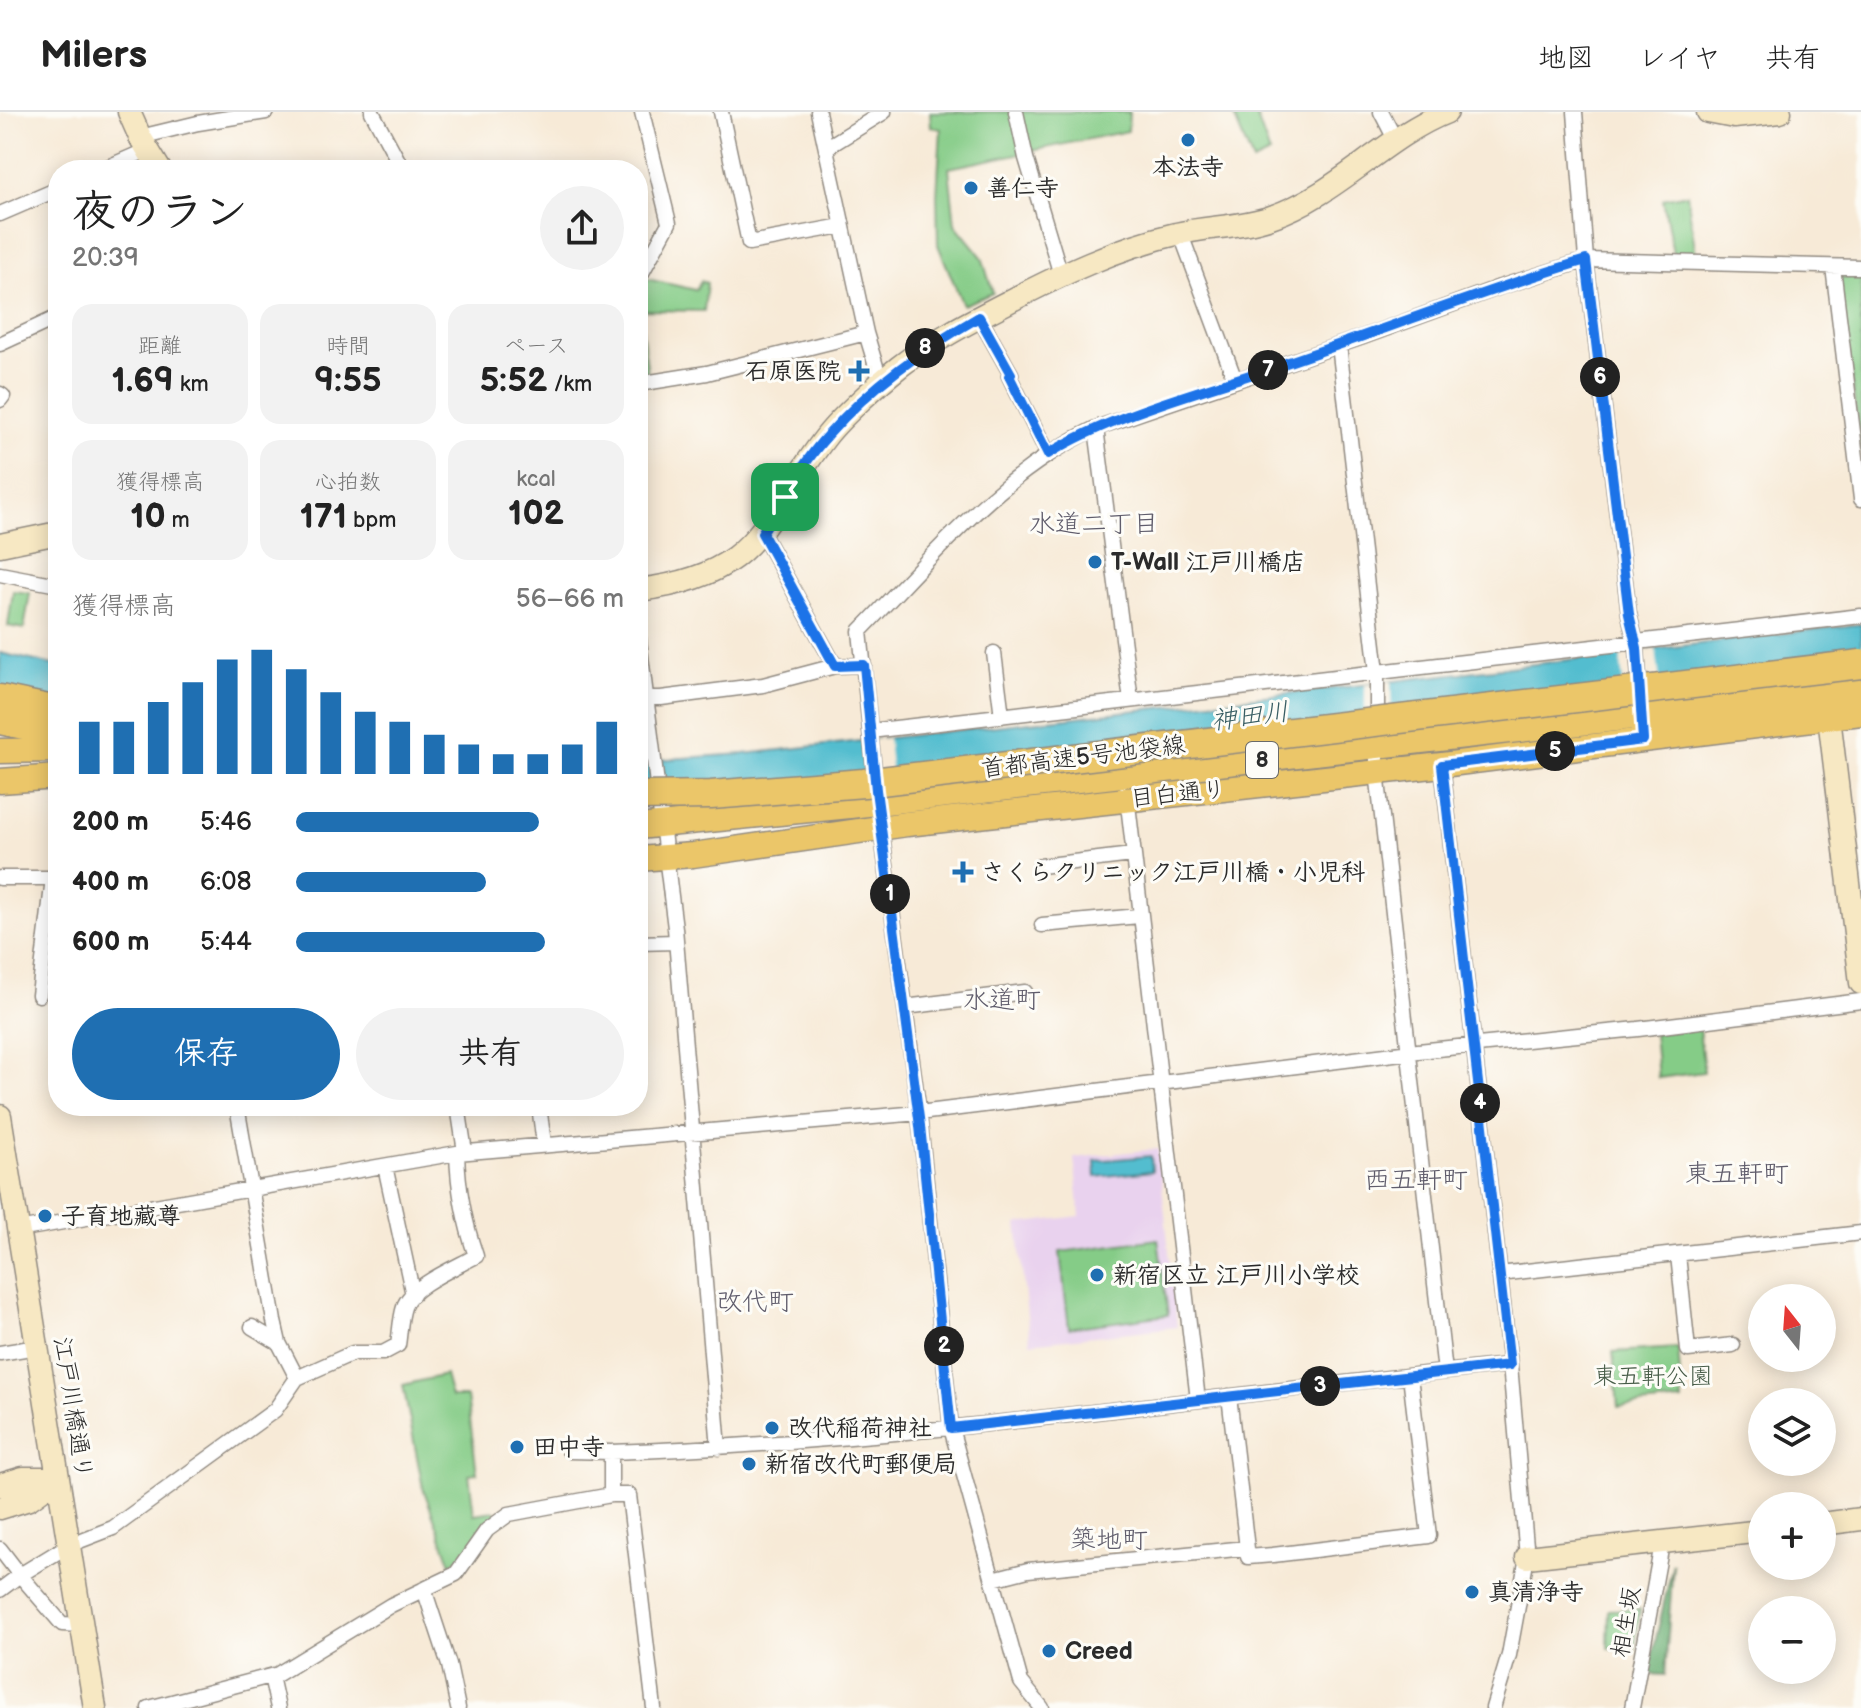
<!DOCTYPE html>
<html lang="ja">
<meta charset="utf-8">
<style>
body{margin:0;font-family:"Balsamiq Sans","Klee One",sans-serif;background:#f2f2f2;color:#222;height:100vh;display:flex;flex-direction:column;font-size:30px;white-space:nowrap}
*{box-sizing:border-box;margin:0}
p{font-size:26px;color:#767676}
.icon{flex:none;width:44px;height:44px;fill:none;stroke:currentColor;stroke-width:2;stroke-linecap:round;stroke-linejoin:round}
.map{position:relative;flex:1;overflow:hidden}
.details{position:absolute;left:48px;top:48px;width:600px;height:956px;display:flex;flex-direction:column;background:#fff;border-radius:32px;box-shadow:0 4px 20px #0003}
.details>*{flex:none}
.needle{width:52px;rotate:343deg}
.controls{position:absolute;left:1748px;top:1172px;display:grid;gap:16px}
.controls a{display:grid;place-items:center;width:88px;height:88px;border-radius:50%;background:#fff;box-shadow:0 4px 20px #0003;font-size:40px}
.pin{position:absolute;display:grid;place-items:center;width:68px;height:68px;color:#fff;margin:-34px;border-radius:16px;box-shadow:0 4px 12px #0006}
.km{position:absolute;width:40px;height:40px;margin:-20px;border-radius:50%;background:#222;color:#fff;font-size:22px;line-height:40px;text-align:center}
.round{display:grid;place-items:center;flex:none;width:84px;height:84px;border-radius:42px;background:#f2f2f2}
.headline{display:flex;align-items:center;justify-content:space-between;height:136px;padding:0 24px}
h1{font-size:44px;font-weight:600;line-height:60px}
.stats{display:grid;grid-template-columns:repeat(3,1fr);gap:12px;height:136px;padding:8px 24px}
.stats div{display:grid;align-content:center;border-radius:20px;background:#f2f2f2;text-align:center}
.stats b{font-size:34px;font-weight:600}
.stats small{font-size:22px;font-weight:400}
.stats p{font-size:22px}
.chart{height:224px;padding:16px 24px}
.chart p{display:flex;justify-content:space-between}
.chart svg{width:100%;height:144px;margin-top:8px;stroke:#1f6fb2;stroke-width:6}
.action{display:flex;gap:16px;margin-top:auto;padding:16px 24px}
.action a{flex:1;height:92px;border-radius:48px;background:#1f6fb2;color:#fff;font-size:32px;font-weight:600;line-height:92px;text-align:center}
.action a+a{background:#f2f2f2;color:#222}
ul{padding:0 24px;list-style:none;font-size:26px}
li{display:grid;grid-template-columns:128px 96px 1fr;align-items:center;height:60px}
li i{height:20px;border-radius:10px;background:#1f6fb2}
header{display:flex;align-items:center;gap:48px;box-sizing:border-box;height:112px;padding:0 40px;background:#fff;border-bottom:2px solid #e0e0e0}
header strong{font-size:38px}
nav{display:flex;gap:44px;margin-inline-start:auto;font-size:28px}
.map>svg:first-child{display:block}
.built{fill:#e9d2ee}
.green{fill:#85cc87;stroke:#587c59;stroke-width:2}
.forest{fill:#6cb074;stroke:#4c6e50;stroke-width:2}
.water{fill:#53bdcf;stroke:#3f747d;stroke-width:2}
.pier{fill:#f7ead7}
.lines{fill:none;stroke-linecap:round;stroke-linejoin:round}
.street-casing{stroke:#918a81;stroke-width:17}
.secondary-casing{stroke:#918a81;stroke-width:25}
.primary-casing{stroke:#918a81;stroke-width:27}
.highway-casing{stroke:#918a81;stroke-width:31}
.street{stroke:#fff;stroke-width:14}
.secondary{stroke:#f7e8c3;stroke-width:22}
.primary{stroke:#ebc669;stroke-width:24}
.highway{stroke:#ebc669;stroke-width:28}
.highway-bridge-casing{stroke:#918a81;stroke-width:31;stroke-linecap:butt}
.highway-bridge{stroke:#ebc669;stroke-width:28}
.route-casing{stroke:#fff;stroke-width:16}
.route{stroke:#1a73e8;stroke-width:10}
.poi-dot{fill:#1f6fb2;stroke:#fdfcf7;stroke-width:3}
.labels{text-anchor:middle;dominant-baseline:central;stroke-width:6;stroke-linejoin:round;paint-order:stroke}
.shield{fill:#fdfcf7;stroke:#6a6a68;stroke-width:2}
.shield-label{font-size:22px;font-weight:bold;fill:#2b2b2b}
.poi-label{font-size:24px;font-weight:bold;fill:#2b2b2b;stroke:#fdfcf7;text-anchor:start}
.street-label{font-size:24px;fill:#2b2b2b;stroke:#fdfcf7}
.park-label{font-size:24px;fill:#465b47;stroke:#fdfcf7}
.neighbourhood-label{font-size:26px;fill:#605d6c;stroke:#fdfcf7}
.water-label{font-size:26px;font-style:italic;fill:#395e64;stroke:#fdfcf7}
</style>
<header>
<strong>Milers</strong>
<nav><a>地図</a><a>レイヤ</a><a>共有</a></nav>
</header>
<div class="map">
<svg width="1861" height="1596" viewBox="0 0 1861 1596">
<rect width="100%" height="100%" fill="#fdfcf7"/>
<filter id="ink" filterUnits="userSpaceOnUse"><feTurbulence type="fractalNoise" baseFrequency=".0125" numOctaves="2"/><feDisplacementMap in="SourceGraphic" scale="16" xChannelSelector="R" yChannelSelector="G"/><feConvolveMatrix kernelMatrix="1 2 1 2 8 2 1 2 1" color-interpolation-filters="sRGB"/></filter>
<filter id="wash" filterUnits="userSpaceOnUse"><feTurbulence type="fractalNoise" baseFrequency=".006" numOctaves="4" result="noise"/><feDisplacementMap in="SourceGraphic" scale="32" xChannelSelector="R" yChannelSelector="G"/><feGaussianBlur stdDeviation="1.8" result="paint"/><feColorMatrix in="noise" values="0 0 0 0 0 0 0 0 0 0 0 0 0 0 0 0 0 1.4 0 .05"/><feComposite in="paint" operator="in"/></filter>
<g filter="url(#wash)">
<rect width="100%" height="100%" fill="#f7ead7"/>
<path class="built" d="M 1158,1037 L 1177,1215 L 1030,1231 L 1017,1112 L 1080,1104 L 1074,1046 Z"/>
<path class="green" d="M 930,0 L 1129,0 L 1128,19 L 949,56 L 955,112 L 982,145 L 993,181 L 963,193 L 938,133 L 937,83 L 941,17 L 931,15 Z
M 1232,0 L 1255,0 L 1270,42 L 1253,50 Z
M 1687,82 L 1696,143 L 1673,142 L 1663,87 Z
M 1838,159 L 1861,159 L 1861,342 Z
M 647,167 L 696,178 L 701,169 L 707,171 L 704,199 L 641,198 C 641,222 646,242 648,265 L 638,267 L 638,178 Z
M 13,479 L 30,481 L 24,517 L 8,514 Z
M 1699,916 L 1704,960 L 1658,966 L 1654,921 Z
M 1158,1127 L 1168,1203 L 1069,1216 L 1060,1140 Z
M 1678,1236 L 1682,1289 L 1618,1295 L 1613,1240 Z
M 445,1263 L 451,1285 L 467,1285 L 477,1361 L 469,1362 L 474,1402 L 494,1399 L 497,1404 L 464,1443 L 451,1452 L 423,1376 L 403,1273 Z
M 1640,1497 L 1634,1539 L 1608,1536 L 1609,1498 Z"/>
<path class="forest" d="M 1673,1451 L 1665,1563 L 1648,1562 Z"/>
<path class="water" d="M 1861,512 L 1861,554 L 638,692 L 638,649 L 744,642 L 1354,574 Z
M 0,541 L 58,554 L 58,611 L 0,602 Z
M 1151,1044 L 1152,1059 L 1096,1065 L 1095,1049 Z"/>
<path class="pier" d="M 1656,537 L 1661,578 L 1624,582 L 1620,541 Z
M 1391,569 L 1392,612 L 1365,615 L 1365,573 Z
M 888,626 L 893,674 L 866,677 L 862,629 Z"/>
</g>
<g filter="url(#ink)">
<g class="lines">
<g class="street-casing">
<path id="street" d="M 372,0 L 403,58
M 721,0 L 749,131 L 842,114
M 818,0 L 866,221 L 881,271
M 1016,0 L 1026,46 L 1061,163
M 1381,0 L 1396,29
M 1575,0 L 1586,148 L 1629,502 L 1637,536 L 1640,584
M 140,25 L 198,11 L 266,0
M 826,36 L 884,0
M 101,58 L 147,38
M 0,102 L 58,77
M 1180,120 L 1235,268
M 1833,155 L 1861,387
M 638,168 L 669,111 L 642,0
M 979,205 L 1011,262 L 1009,264 L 1048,342
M 0,232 L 58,205
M 1339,233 L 1377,560 L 1377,660 L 1445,1260
M 638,272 L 707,261 L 866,221
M 0,282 L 3,284 L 0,288
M 1096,316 L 1131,589
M 762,421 L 835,554
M 0,462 L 58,473
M 638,520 L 675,816 L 719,1336
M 994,541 L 1002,604
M 640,586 L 661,586 L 763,573 L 835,554 L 864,553
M 870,619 L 1861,504
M 1442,653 L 1510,1253 L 1527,1445 L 1509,1543 L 1493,1596
M 1123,682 L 1129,701 L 1198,1288
M 1040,754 L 1132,743
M 0,766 L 58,766
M 1042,813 L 1139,804
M 638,831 L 676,830
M 39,883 L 53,766
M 905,895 L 1025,880
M 237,994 L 274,1209 L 279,1231 L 297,1266
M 458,994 L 465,1040
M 539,994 L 544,1032
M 385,1054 L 413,1183
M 18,1118 L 457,1041 L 919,1001 L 1418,939 L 1638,917 L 1861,889
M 1678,1143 L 1688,1238 L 1733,1233
M 1499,1162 L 1861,1121
M 252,1215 L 279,1231
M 0,1241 L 37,1235
M 1229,1284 L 1248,1445 L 1273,1443 L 1429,1424 L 1410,1264
M 569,1339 L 611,1340
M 611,1383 L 629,1383 L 654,1596
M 0,1437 L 20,1463 L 69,1433 L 113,1416 L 275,1298 L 297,1266 L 353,1241 L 383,1241 L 398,1233 C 400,1221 400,1207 404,1195 C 410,1174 457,1155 476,1144 C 464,1109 458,1078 457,1041
M 993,1467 L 1028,1458 L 1246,1436
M 424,1477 L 449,1553 L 458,1596
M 0,1478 L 20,1463 L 62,1512 L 81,1513
M 271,1564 L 278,1596
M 149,1596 L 278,1562 L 391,1493 L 456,1462 L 487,1418 L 509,1402 L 611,1383 L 611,1340 C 912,1330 1210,1283 1510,1253
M 1042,1596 L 1021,1570 L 951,1316 L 919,1001 L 876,678 L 860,519 C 933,444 1000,361 1096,316 L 1363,225 L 1500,175 L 1586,148 L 1861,155
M 1632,1596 L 1662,1432"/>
</g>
<g class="secondary-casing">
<path id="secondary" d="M 129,0 L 140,25 L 160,58
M 1708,0 L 1734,5 L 1780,0
M 0,433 L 58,421
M 638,478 C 760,464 760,411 825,326 C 840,306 879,271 899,255 C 932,229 971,209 1008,190 C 1062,162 1116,136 1176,122 C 1207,114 1240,116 1271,105 C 1337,83 1384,25 1447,0
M 1829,605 L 1861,871
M 0,1004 L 95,1596
M 0,1373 L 23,1366 L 58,1366
M 0,1396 L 29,1387 L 58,1366
M 1822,1412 L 1861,1407
M 1527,1445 L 1762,1419"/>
</g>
<g class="primary-casing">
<path id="primary" d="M 0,639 L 58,638
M 0,669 L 58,665
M 638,715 L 850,694 L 1861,579
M 638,747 L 693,743 L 907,712 L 1442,653 L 1861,601"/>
</g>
<g class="highway-casing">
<path id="highway" d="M 0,587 L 58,599
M 0,608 L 58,620"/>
</g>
<use href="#street" class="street"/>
<use href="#secondary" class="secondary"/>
<use href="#primary" class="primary"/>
<use href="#highway" class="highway"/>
<g class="highway-bridge-casing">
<path id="highway-bridge" d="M 638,684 L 711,683 L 864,671 L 1861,552"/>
</g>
<use href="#highway-bridge" class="highway-bridge"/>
</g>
</g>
<g class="lines" filter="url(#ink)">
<g class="route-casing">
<path id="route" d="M 1586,148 L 1629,502 L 1637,536 L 1643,628 L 1442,653 L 1510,1253 L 951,1316 L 920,1014 L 876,678 L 864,553 L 835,554 L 762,421 C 783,388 802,351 828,323 C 872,273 922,238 979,205 L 1011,262 L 1009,264 L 1048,342 C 1119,299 1208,278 1286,251 C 1386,217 1485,178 1586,148 Z"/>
</g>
<use href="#route" class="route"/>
</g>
<g class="poi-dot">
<circle cx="1188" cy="28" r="8"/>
<circle cx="971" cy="76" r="8"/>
<path d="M855 247h8v8h8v8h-8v8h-8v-8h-8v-8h8z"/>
<circle cx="1095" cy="450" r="8"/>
<path d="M959 748h8v8h8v8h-8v8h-8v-8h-8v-8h8z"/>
<circle cx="45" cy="1104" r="8"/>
<circle cx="1097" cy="1163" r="8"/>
<circle cx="772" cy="1316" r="8"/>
<circle cx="517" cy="1335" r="8"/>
<circle cx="749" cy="1352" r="8"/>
<circle cx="1472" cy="1480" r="8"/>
<circle cx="1049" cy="1539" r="8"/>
</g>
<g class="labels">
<rect class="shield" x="1246" y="630" width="32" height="36" rx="6"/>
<g class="shield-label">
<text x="1262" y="648">8</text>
</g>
<g class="poi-label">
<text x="1188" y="55" text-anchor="middle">本法寺</text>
<text x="987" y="76">善仁寺</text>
<text x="841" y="259" text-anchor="end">石原医院</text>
<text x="1111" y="450">T-Wall 江戸川橋店</text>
<text x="981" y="760">さくらクリニック江戸川橋・小児科</text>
<text x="61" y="1104">子育地藏尊</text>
<text x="1113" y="1163">新宿区立 江戸川小学校</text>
<text x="788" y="1316">改代稲荷神社</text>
<text x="533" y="1335">田中寺</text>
<text x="765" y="1352">新宿改代町郵便局</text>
<text x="1488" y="1480">真清浄寺</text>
<text x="1065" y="1539">Creed</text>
</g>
<g class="street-label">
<text transform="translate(1083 645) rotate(-7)">首都高速5号池袋線</text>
<text transform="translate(1178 682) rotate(-6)">目白通り</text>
<text transform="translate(73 1296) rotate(81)">江戸川橋通り</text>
<text transform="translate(1626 1510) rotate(-80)">相生坂</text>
</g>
<g class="park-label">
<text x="1653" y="1264">東五軒公園</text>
</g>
<g class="neighbourhood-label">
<text x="1094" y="412">水道二丁目</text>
<text x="1002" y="888">水道町</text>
<text x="1737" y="1062">東五軒町</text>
<text x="1416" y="1068">西五軒町</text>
<text x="755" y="1190">改代町</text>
<text x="1109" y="1428">築地町</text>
</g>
<g class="water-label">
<text transform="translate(1250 605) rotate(-7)">神田川</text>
</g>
</g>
</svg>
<div class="controls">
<a><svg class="needle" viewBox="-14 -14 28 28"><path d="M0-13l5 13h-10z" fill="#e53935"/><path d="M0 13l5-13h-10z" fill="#767676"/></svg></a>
<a><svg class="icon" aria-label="layers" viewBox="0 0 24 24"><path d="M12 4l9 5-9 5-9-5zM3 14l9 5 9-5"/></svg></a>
<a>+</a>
<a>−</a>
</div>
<div class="pin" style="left:785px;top:385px;background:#1e9e55"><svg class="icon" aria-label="arrive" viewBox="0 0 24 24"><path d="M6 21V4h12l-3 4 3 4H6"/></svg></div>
<b class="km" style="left:890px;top:782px">1</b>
<b class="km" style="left:944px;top:1234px">2</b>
<b class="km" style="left:1320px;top:1274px">3</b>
<b class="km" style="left:1480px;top:991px">4</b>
<b class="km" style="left:1555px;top:639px">5</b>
<b class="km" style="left:1600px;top:265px">6</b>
<b class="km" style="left:1268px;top:258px">7</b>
<b class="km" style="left:925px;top:236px">8</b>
<section class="details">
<div class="headline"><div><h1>夜のラン</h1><p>20:39</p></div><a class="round"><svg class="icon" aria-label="share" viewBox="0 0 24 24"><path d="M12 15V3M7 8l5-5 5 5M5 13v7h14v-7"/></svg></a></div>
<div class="stats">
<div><p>距離</p><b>1.69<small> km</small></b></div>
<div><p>時間</p><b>9:55</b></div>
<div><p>ペース</p><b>5:52<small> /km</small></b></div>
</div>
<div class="stats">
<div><p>獲得標高</p><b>10<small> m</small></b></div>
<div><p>心拍数</p><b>171<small> bpm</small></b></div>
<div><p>kcal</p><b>102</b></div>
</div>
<div class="chart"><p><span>獲得標高</span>56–66 m</p>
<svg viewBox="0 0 160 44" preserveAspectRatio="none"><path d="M5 44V28M15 44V28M25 44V22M35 44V16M45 44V9M55 44V6M65 44V12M75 44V19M85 44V25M95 44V28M105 44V32M115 44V35M125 44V38M135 44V38M145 44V35M155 44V28"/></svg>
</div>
<ul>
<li><b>200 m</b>5:46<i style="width:74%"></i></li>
<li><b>400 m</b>6:08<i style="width:58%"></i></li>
<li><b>600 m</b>5:44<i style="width:76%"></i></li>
</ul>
<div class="action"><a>保存</a><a>共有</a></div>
</section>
</div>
